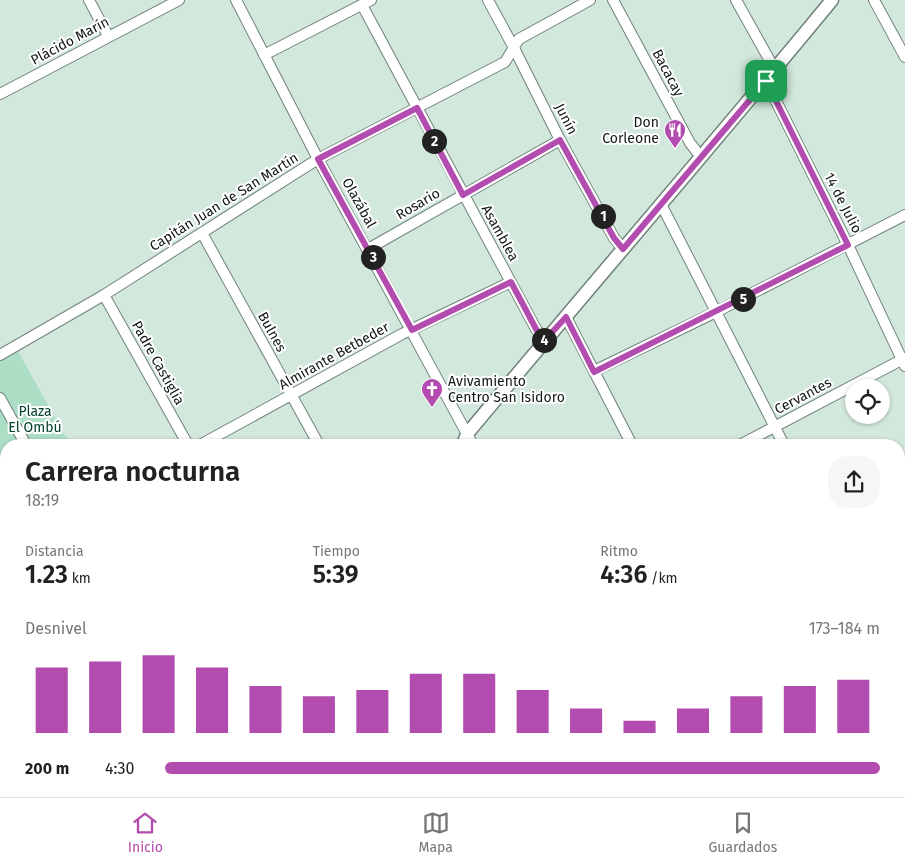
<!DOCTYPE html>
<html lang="es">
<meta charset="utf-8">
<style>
body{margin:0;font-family:"Fira Sans",sans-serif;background:#f6f6f6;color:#222;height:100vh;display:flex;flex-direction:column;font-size:19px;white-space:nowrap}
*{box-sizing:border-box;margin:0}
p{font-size:16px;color:#767676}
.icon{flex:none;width:28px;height:28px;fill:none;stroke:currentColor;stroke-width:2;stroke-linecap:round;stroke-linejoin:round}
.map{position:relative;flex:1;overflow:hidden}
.details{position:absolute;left:0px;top:439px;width:905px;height:359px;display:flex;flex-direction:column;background:#fff;border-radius:20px 20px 0 0;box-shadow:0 1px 4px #0004}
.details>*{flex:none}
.tools{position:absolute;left:845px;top:379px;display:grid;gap:10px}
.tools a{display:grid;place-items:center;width:45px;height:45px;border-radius:50%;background:#fff;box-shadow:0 1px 4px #0004;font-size:25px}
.pin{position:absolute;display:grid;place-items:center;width:42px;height:42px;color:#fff;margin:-21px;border-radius:10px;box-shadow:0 2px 8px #0006}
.km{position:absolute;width:25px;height:25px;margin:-12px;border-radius:50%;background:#222;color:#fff;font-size:14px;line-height:25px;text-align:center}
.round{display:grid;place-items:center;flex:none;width:52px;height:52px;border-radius:20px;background:#f6f6f6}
.summary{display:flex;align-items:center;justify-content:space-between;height:85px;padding:0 25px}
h1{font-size:28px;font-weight:600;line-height:38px}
.stats{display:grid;grid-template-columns:repeat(3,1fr);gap:8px;height:85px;padding:5px 25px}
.stats div{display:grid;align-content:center}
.stats b{font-size:25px;font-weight:600}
.stats small{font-size:14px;font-weight:400}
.stats p{font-size:14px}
.chart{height:140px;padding:10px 25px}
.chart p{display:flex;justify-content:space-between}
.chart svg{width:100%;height:90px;margin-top:5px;stroke:#b34caf;stroke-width:6}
ul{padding:0 25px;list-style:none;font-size:16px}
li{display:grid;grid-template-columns:80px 60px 1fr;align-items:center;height:38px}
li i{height:12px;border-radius:6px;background:#b34caf}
.menu{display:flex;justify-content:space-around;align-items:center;height:70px;border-top:1px solid #e0e0e0;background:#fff;font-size:14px;color:#767676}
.menu a{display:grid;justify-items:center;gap:2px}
.menu .current{color:#b34caf}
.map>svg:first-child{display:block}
.green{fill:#addec6}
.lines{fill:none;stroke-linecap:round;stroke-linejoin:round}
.minor-casing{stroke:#6f8279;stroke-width:12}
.major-casing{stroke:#6f8279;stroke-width:15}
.minor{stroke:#fff;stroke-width:10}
.major{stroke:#fff;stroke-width:12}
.route-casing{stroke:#fff;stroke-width:10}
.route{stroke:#b34caf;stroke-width:6}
.labels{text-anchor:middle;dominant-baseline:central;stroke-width:4;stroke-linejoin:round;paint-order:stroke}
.street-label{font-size:14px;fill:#101814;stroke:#fff}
.poi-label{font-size:14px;fill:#101814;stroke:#fff;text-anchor:end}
.park-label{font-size:14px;fill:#00422c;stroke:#fff}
</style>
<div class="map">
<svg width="905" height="797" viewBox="0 0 905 797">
<rect width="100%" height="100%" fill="#d3e8dd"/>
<path class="green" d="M 17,349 L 70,445 L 29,445 L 0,393 L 0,358 Z
M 0,406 L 21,445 L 6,445 L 6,467 L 0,455 Z"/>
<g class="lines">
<g class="minor-casing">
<path id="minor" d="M 89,0 L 108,36
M 236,0 L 318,159 L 473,445
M 488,0 L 514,48 L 560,140 L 614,238 L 623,249
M 613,0 L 690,143 L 701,157
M 736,0 L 775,70
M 874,0 L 905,57
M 362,5 L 536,329 L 545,341
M 264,55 L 371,0
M 766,81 L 848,245 L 905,366
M 0,94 L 179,0
M 661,204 L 784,445
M 202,233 L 319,445
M 368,249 L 560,140
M 104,295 L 188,445
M 566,317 L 632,445
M 0,355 L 104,295 L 318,159 L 505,62 L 519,39 L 590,0
M 594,371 L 716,312 L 905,215
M 0,398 L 26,445
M 200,445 L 402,334 L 511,282
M 740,445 L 905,358
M 0,506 L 6,503
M 899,506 L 905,503
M 899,649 L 905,646
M 0,657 L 6,668
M 899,666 L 905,678
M 73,791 L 76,797
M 200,791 L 203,797
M 216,791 L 220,797
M 247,791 L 247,797
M 378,791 L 382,797
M 510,791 L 513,797
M 658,791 L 661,797
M 812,791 L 815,797
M 11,797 L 22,791
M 620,797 L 630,791
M 893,797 L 905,791"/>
</g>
<g class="major-casing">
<path id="major" d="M 463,445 L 467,434 C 588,289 712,146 832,0
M 272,797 L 277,791"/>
</g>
<use href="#minor" class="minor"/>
<use href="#major" class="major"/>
</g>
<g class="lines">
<g class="route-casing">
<path id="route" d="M 766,81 L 848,245 L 594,372 L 566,317 L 544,341 L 536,329 L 511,282 L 412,330 L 318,159 L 417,108 L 463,195 L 560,140 L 614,238 L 623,249 Z"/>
</g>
<use href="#route" class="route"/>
</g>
<defs>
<g id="restaurant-pin" transform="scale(1.125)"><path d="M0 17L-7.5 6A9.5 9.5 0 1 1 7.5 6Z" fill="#b34caf" stroke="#fff"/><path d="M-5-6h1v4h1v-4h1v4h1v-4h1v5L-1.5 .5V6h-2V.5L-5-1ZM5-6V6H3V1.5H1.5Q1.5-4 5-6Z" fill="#fff"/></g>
<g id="church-pin" transform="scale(1.125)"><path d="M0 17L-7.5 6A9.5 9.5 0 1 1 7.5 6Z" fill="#b34caf" stroke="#fff"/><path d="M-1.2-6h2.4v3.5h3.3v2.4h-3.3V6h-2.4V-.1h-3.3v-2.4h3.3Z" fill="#fff"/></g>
</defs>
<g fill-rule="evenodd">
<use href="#restaurant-pin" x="675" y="130"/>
<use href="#church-pin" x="432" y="389"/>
</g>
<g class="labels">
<g class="street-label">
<text transform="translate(70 41) rotate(-28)">Plácido Marín</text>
<text transform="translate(668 73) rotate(62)">Bacacay</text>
<text transform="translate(566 119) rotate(63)">Junín</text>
<text transform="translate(224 202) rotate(-32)">Capitán Juan de San Martín</text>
<text transform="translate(359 203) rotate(61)">Olazábal</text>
<text transform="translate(843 203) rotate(63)">14 de Julio</text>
<text transform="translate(418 204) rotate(-30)">Rosario</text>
<text transform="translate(500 233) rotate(61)">Asamblea</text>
<text transform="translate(272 332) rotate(61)">Bulnes</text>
<text transform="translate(334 356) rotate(-29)">Almirante Betbeder</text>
<text transform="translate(158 363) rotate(61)">Padre Castiglia</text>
<text transform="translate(803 396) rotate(-28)">Cervantes</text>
</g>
<g class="poi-label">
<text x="659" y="122">Don<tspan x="659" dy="16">Corleone</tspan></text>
<text x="448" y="381" text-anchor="start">Avivamiento<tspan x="448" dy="16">Centro San Isidoro</tspan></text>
</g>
<g class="park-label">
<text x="35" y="411">Plaza<tspan x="35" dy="16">El Ombú</tspan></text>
</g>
</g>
</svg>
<div class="tools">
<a><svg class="icon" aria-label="locate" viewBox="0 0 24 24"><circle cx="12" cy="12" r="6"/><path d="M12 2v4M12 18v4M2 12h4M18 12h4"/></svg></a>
</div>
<div class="pin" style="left:766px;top:81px;background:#1e9e55"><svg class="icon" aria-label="arrive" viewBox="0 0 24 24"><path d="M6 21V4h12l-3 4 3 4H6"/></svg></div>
<b class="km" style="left:603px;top:216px">1</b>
<b class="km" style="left:434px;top:141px">2</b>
<b class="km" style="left:373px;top:257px">3</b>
<b class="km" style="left:544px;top:340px">4</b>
<b class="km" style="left:743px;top:299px">5</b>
<section class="details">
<div class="summary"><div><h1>Carrera nocturna</h1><p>18:19</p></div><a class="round"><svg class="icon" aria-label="share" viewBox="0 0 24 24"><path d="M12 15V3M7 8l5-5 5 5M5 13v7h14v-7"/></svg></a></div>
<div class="stats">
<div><p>Distancia</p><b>1.23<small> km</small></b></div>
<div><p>Tiempo</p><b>5:39</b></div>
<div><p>Ritmo</p><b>4:36<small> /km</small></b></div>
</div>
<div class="chart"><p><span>Desnivel</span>173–184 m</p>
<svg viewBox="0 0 160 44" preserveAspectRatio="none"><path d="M5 44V12M15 44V9M25 44V6M35 44V12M45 44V21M55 44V26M65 44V23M75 44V15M85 44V15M95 44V23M105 44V32M115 44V38M125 44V32M135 44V26M145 44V21M155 44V18"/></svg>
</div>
<ul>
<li><b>200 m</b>4:30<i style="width:100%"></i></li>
</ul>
</section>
</div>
<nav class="menu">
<a class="current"><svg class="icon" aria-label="home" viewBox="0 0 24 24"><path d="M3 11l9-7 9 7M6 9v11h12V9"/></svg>Inicio</a>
<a><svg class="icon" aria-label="map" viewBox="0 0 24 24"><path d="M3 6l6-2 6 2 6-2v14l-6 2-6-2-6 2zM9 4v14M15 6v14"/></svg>Mapa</a>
<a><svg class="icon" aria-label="saved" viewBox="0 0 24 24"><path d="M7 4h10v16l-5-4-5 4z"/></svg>Guardados</a>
</nav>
